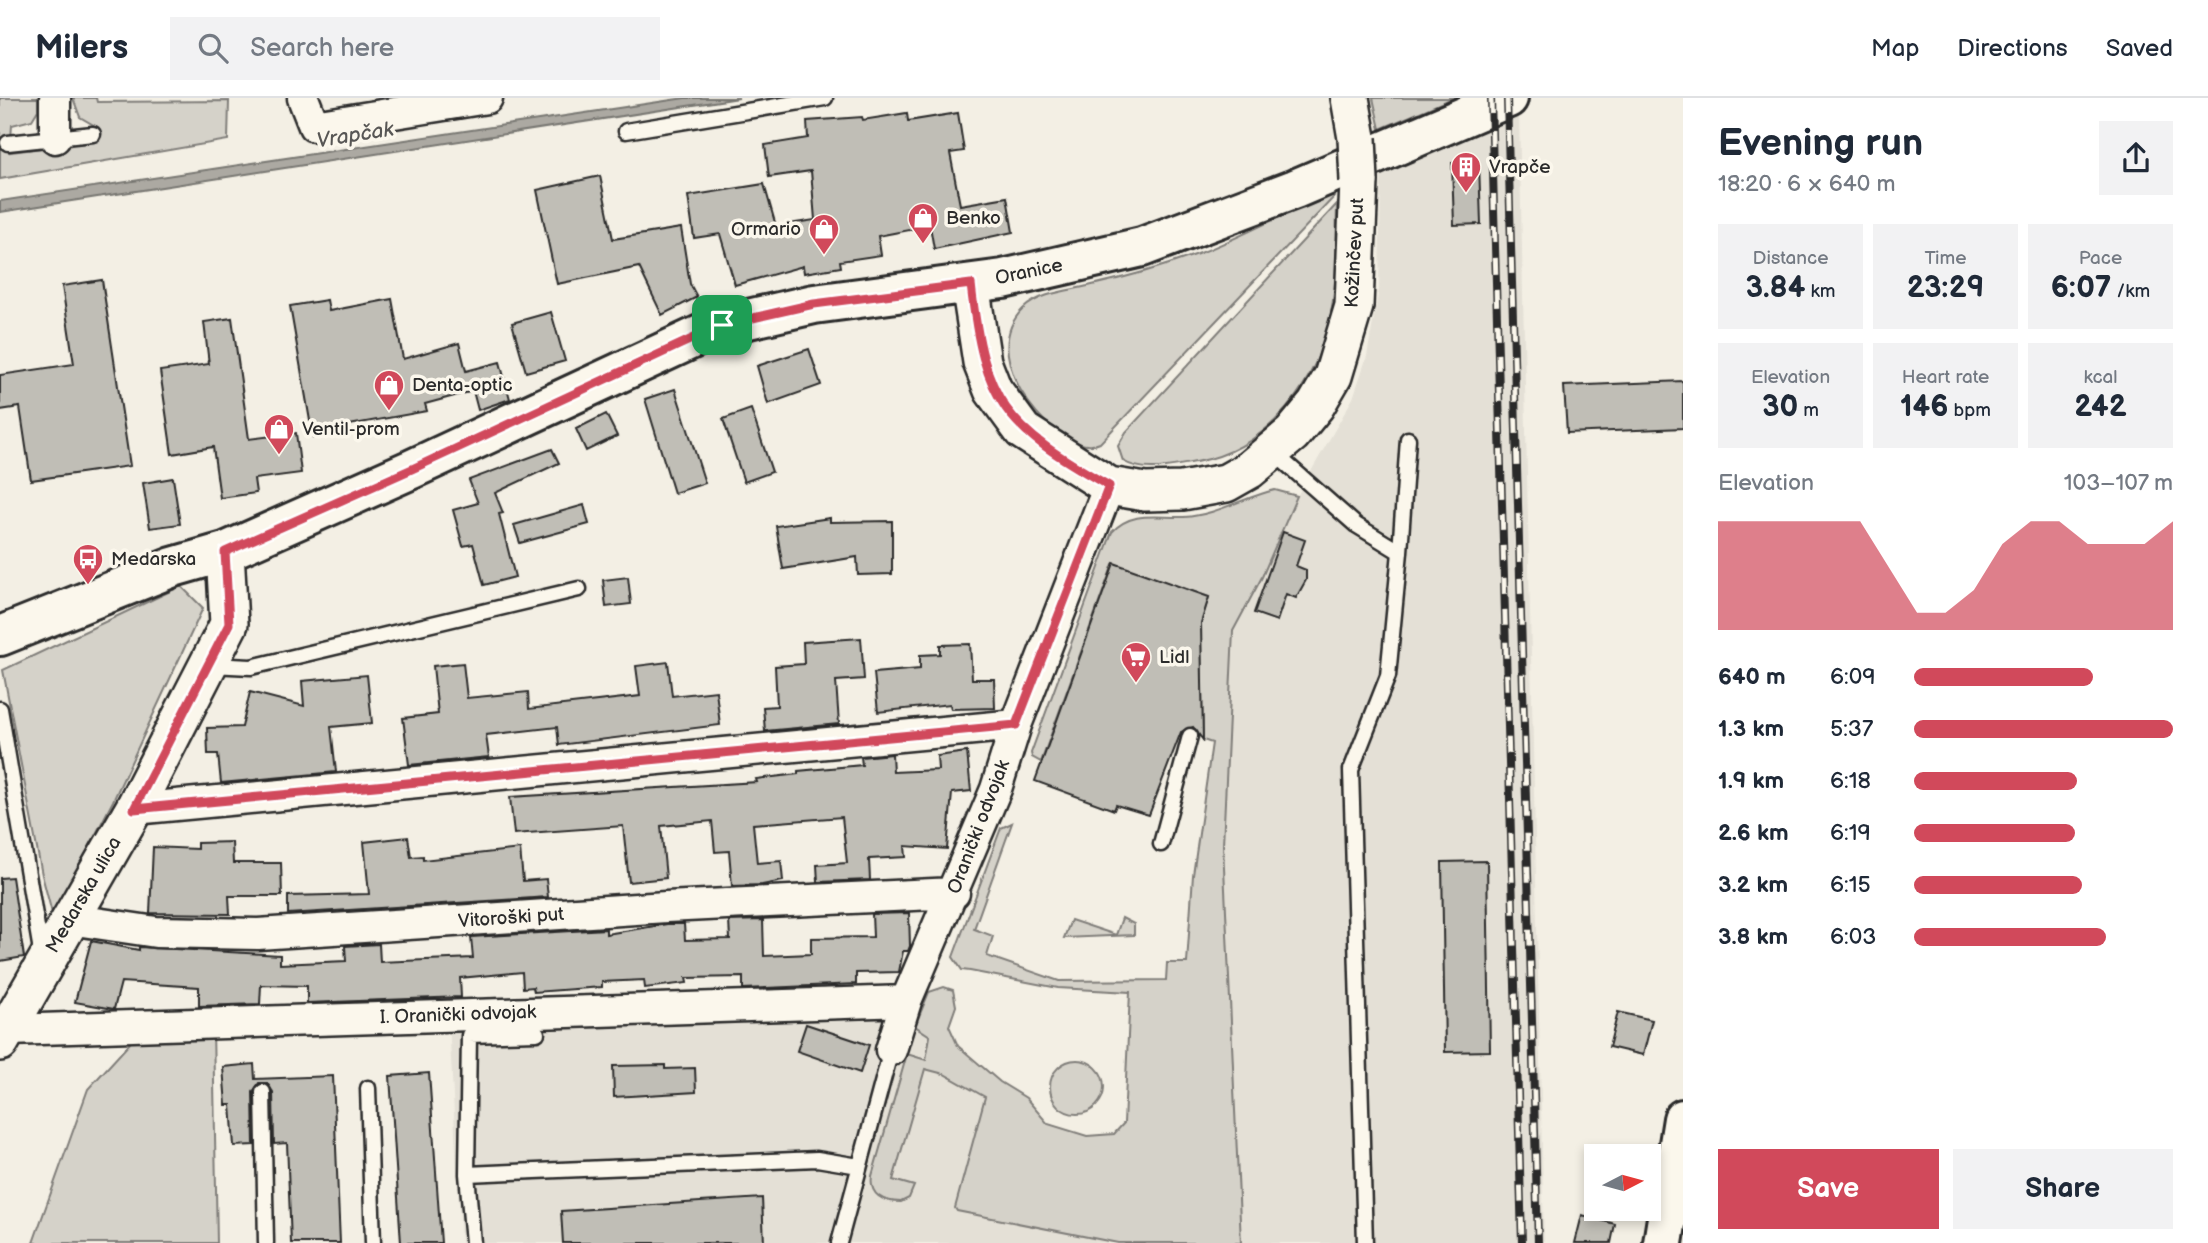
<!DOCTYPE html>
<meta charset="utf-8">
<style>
body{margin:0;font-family:"Balsamiq Sans",sans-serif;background:#f2f2f3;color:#1f2937;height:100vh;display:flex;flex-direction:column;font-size:26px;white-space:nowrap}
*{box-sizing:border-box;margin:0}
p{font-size:23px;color:#747a83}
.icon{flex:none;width:38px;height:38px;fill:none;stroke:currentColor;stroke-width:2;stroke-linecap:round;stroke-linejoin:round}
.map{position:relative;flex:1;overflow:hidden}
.drawer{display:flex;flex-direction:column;background:#fff;width:525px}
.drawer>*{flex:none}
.needle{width:46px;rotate:84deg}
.tools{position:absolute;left:1584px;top:1046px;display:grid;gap:14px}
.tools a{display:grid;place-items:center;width:77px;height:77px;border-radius:0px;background:#fff;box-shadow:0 4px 10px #0003;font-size:35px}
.pin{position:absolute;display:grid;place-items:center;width:60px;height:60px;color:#fff;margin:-30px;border-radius:14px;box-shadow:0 4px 10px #0006}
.round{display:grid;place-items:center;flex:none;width:74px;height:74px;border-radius:0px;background:#f2f2f3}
.overview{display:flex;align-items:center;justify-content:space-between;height:119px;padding:0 35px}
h1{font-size:38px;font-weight:600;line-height:52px}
.stats{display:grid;grid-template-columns:repeat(3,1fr);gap:10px;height:119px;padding:7px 35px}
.stats div{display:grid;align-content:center;border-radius:0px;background:#f2f2f3;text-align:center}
.stats b{font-size:30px;font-weight:600}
.stats small{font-size:19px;font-weight:400}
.stats p{font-size:19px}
.chart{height:196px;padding:14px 35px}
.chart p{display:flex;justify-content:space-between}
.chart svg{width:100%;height:126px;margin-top:7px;fill:#d1495b;opacity:.7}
.button{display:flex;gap:14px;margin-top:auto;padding:14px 35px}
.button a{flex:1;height:80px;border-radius:0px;background:#d1495b;color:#fff;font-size:28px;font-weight:600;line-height:80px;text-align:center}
.button a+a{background:#f2f2f3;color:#1f2937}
ul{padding:0 35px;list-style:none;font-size:23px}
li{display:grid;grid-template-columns:112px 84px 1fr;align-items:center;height:52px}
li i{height:18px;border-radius:9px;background:#d1495b}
header{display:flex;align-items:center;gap:42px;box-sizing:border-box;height:98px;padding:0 35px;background:#fff;border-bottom:2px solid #e0e1e3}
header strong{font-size:33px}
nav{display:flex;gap:38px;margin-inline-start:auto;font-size:24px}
.search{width:490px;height:63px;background:#f2f2f3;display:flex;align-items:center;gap:18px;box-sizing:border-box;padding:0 24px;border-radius:0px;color:#747a83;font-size:26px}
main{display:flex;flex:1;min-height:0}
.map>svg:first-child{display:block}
.built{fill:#e4e0d6}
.green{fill:#d5d2c9;stroke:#807e7a;stroke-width:2}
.water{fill:#aca9a2;stroke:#787772;stroke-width:2}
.building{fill:#c0beb6;stroke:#2b2b2b;stroke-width:2}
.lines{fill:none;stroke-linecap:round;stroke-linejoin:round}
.service-casing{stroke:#2b2b2b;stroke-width:19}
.minor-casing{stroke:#2b2b2b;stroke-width:35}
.tertiary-casing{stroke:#2b2b2b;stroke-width:42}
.secondary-casing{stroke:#2b2b2b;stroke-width:44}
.service{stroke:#fbf7ec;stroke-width:14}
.minor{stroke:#fbf7ec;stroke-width:30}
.tertiary{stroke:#fbf7ec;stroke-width:37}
.secondary{stroke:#fbf7ec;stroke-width:38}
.rail-casing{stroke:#2b2b2b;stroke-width:8}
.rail{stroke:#fbf7ec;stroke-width:5;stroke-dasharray:16;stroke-linecap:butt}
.tertiary-bridge-casing{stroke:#2b2b2b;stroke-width:42;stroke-linecap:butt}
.tertiary-bridge{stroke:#fbf7ec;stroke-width:37}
.route-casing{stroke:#fff;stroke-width:14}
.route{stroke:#d1495b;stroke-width:9}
.labels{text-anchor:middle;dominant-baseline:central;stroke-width:7;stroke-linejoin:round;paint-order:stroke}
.poi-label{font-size:19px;fill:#2b2b2b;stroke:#fbf7ec;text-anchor:start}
.street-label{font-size:19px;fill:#2b2b2b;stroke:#fbf7ec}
.water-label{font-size:21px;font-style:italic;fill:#585755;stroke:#fbf7ec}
</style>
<header>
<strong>Milers</strong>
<div class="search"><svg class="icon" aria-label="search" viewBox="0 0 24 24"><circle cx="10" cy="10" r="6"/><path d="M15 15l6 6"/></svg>Search here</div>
<nav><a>Map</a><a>Directions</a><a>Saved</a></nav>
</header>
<main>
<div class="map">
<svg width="1683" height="1145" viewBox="0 0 1683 1145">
<rect width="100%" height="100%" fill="#f3efe4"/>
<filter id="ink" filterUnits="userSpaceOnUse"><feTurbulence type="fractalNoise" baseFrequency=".0143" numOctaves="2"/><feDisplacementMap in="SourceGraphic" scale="14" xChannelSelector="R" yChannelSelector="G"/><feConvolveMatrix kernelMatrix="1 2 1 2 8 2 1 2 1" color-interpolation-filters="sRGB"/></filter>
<g filter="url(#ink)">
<path class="built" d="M 1519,16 L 1544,1145 L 1241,1145 L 1223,747 L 1233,533 L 1262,479 L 1297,398 L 1353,300 L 1367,258 L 1379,191 L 1381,74 Z
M 880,910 L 934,937 L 1135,1145 L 461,1145 L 449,924 Z"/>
<path class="green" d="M 0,0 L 38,0 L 38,12 L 32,22 L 12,27 L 10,54 L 97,43 L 97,29 L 80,19 L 73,0 L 96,0 L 97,4 L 229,3 L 228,42 L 0,81 Z
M 1373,0 L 1453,0 L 1380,31 Z
M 1335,93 L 1334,99 L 1100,345 C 1063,363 971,262 1023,211 C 1039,195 1067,193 1088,188 C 1124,180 1160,170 1195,157 C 1243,139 1288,113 1335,93 Z
M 1337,106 C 1336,142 1338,179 1331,214 C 1319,284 1269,351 1196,364 C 1172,368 1144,376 1123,363 L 1118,348 L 1126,334 Z
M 1275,392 L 1297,398 L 1262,479 L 1233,533 L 1223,747 L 1241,1145 L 1118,1145 L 957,1113 L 955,1110 L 985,999 L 944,976 L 925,971 L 893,1082 L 914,1088 L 909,1100 L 901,1104 C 883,1104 869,1097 872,1078 L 907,956 L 926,962 L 930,938 L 915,928 L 929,894 L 944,889 L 953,892 L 956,908 L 949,928 L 958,948 L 1000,984 L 1026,1000 L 1048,1026 L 1087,1038 L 1114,1036 L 1124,1025 L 1130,894 L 1058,890 L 970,873 L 962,872 L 953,859 L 1001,730 L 1012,725 L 974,831 L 993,838 L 987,858 L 1059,883 L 1166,882 L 1167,865 L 1187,865 L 1193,777 L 1212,645 L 1203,642 L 1201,539 L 1197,537 L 1209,499 L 1113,466 L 1041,664 L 1032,659 L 1031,655 L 1112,434 C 1132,412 1157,420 1184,419 C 1217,417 1244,399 1275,392 Z
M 181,488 L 203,510 L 113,703 L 53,819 L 42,777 L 3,572 Z
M 1122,820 L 1134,826 L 1134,837 L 1064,840 L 1071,822 L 1116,837 Z
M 213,930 L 217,1145 L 33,1145 L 88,991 L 140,934 Z
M1050 989a27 27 0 1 1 54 0a27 27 0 1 1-54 0Z"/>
<path class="water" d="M 685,0 L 739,0 L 0,114 L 0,103 Z"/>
<path class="building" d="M 907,15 L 908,23 L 958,15 L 964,53 L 950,55 L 960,107 L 1007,99 L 1013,134 L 934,151 L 930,128 L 878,138 L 881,157 L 840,163 L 841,169 L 804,175 L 803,168 L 735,187 L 720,136 L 694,140 L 688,98 L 764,86 L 776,128 L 815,122 L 811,73 L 769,79 L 765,47 L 808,40 L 807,23 L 862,19 L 863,22 Z
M 1479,64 L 1481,126 L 1454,127 L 1452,65 Z
M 600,78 L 613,141 L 681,130 L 690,186 L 697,199 L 662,217 L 639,169 L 557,186 L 537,92 Z
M 102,182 L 130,368 L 31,382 L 20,309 L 0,312 L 0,277 L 74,266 L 62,188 Z
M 392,201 L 403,261 L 459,245 L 466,273 L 500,264 L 510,301 L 478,312 L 473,293 L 425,306 L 427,313 L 349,327 L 350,333 L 313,340 L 290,208 L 327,202 L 329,213 Z
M 551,214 L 565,263 L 526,274 L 512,225 Z
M 232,220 L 249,341 L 296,335 L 301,375 L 254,381 L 256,395 L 220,400 L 213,349 L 172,356 L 160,273 L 209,266 L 204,224 Z
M 809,251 L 821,287 L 768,306 L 757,268 Z
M 1683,283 L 1683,330 L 1567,335 L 1564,288 Z
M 675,291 L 705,385 L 674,395 L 645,301 Z
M 751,311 L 772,374 L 744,384 L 723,321 Z
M 606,316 L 617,338 L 586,353 L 576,331 Z
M 552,351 L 559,365 L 495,395 L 503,415 L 499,416 L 515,479 L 484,487 L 473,446 L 463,448 L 453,412 L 478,405 L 469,382 Z
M 173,380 L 180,426 L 150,430 L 143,385 Z
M 584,407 L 589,426 L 520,445 L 514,427 Z
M 830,420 L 830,424 L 892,423 L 892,476 L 858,477 L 857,459 L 783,471 L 776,428 Z
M 1283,434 L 1305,442 L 1296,468 L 1306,472 L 1306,482 L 1296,500 L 1286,496 L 1277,523 L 1254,515 Z
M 1114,465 L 1209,499 L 1201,525 L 1203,642 L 1193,629 L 1181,634 L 1149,717 L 1116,707 L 1114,712 L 1035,683 Z
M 628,479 L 631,506 L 606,509 L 603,482 Z
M 861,540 L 864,581 L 836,583 L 839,626 L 765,633 L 763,609 L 777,608 L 775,568 L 804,566 L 803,544 Z
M 970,546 L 972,581 L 994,581 L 995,610 L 951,611 L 950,606 L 878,614 L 874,575 L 920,571 L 920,557 L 940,556 L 940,547 Z
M 668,564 L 672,598 L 716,593 L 720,627 L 559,647 L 557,629 L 486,637 L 489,659 L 409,667 L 403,620 L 438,616 L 433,568 L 463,565 L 467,600 L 528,594 L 529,611 L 640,598 L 636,568 Z
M 367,577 L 372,625 L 331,629 L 336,674 L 221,685 L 218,656 L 208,656 L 207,630 L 242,629 L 250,594 L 304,608 L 302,583 Z
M 967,654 L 971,693 L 952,695 L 947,751 L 905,748 L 906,759 L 869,761 L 870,782 L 818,784 L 817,767 L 847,765 L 842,719 L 753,726 L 757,765 L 781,763 L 783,783 L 762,787 L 732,788 L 729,753 L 715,754 L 712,723 L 661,728 L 666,780 L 629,784 L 623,728 L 514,736 L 510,699 L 757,684 L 756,681 L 798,676 L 798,673 L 862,667 L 861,659 L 892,656 L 893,674 L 938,672 L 937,658 Z
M 408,739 L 411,759 L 423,758 L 423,762 L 520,751 L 523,783 L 546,781 L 548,799 L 288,816 L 288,798 L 369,796 L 364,744 Z
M 232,744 L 233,765 L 281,765 L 282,798 L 229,798 L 230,816 L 150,815 L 153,749 L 197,751 L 197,745 Z
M 1487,763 L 1490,953 L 1445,954 L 1442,764 Z
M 12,779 L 24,859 L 0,863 L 0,780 Z
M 909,815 L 910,848 L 908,853 L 903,853 L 899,874 L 856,875 L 856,886 L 743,891 L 743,879 L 686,880 L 687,885 L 645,890 L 644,882 L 602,884 L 602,889 L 534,894 L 533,889 L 523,890 L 522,874 L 460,880 L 461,899 L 307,905 L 307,888 L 261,887 L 260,906 L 199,908 L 199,889 L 121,884 L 114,911 L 75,904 L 91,843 L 139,852 L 139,849 L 280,857 L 280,866 L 346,863 L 345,848 L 379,846 L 380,864 L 473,860 L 471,839 L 606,831 L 606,836 L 667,826 L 684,826 L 685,842 L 730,841 L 729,823 L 763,822 L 764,858 L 811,856 L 811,840 L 873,839 L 872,816 Z
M 1618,914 L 1652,922 L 1643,957 L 1609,949 Z
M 806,926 L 869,947 L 860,975 L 797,953 Z
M 254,966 L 255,981 L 333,978 L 340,1145 L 291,1145 L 287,1045 L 274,1046 L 273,994 L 267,985 L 259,985 L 253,994 L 254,1047 L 234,1048 L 231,1007 L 226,1007 L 223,969 Z
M 665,967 L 665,971 L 695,970 L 696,994 L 614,999 L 613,968 Z
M 429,975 L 441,1145 L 401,1145 L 390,978 Z
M 762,1100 L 764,1145 L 563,1145 L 561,1113 Z
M 1582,1117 L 1615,1126 L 1611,1145 L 1575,1145 Z"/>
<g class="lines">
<g class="service-casing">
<path id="service" d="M 626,33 L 825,0
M 8,45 L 93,36
M 1273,354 L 1356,427 L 1400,454 L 1408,341
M 211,567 L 251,569 L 579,491
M 0,611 L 40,847 L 49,853
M 1161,746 L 1190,638
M 368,990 L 373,1145
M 263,994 L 266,1145
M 467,1076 L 817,1061 L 859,1068
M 473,1145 L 467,1076 L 469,937 L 537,935
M 839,1145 L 891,952
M 1365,1145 L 1351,672 L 1388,578 L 1400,454"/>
</g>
<g class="minor-casing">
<path id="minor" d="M 55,0 L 55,40
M 303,0 L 314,28 L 487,0
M 134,711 L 1016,627
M 69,821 L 156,834 L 258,836 L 666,809 L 954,795
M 9,932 L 906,903
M 891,952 L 906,903 L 996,691 L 1016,627 L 1109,388"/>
</g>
<g class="tertiary-casing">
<path id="tertiary" d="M 1350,0 L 1357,40
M 970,186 L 982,264 L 993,292 L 1023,333 L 1109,388 L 1145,394 L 1182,393 L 1226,385 L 1249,372 L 1292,336 L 1316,307 L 1333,278 L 1354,208 L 1359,83
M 0,944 L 134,711 L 229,526 L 225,454"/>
</g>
<g class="secondary-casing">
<path id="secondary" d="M 0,538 L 173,469 L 225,454 L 412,371 L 722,227 L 814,206 L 1003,181 L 1142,149 L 1295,91 L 1508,0
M 1663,1145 L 1683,1021"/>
</g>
<use href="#service" class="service"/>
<use href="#minor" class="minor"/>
<use href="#tertiary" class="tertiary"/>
<use href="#secondary" class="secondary"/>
<g class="rail-casing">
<path id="rail" d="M 1491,0 L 1522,1145
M 1507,0 L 1538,1145"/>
</g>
<use href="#rail" class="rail"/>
<g class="tertiary-bridge-casing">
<path id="tertiary-bridge" d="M 1357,40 L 1359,83"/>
</g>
<use href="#tertiary-bridge" class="tertiary-bridge"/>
</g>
</g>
<g class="lines" filter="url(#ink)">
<g class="route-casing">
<path id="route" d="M 971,186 C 984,306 1005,329 1109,388 L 1016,627 L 134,711 L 229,526 L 225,454 L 412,371 L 722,227 L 814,206 Z"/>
</g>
<use href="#route" class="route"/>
</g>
<defs>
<g id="building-pin" transform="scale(1.575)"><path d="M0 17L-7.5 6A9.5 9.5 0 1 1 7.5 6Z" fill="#d1495b" stroke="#fbf7ec"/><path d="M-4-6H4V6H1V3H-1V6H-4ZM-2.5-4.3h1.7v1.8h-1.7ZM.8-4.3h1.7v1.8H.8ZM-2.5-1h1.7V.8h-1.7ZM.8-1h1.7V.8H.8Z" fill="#fff"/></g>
<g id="shop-pin" transform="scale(1.575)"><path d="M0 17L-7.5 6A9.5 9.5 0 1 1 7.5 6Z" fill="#d1495b" stroke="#fbf7ec"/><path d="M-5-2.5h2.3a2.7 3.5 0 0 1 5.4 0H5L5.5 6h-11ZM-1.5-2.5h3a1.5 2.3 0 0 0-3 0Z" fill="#fff"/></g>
<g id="bus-pin" transform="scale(1.575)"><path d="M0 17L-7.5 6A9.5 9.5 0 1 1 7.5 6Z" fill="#d1495b" stroke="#fbf7ec"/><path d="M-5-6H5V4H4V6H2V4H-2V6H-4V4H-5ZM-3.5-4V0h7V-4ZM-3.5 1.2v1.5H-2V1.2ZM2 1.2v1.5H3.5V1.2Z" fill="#fff"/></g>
<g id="supermarket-pin" transform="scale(1.575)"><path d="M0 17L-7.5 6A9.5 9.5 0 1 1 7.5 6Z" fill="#d1495b" stroke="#fbf7ec"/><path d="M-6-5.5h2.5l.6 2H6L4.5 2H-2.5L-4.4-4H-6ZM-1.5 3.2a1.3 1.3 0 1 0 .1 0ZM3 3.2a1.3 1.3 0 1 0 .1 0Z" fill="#fff"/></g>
</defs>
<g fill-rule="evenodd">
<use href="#building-pin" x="1466" y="69"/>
<use href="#shop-pin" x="923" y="120"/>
<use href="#shop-pin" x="824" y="131"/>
<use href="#shop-pin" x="389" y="287"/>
<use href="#shop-pin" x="279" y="331"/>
<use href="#bus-pin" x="88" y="461"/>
<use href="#supermarket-pin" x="1136" y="559"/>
</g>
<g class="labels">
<g class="poi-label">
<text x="1489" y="69">Vrapče</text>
<text x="946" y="120">Benko</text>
<text x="801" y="131" text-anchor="end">Ormario</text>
<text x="412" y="287">Denta-optic</text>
<text x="302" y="331">Ventil-prom</text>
<text x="111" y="461">Medarska</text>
<text x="1159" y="559">Lidl</text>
</g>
<g class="street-label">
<text transform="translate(1355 155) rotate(-87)">Kožinčev put</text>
<text transform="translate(1029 174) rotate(-12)">Oranice</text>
<text transform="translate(979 729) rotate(-69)">Oranički odvojak</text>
<text transform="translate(84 797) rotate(-60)">Medarska ulica</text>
<text transform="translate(511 820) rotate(-4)">Vitoroški put</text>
<text transform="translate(458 917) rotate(-2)">I. Oranički odvojak</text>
</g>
<g class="water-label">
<text transform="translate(355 37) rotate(-9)">Vrapčak</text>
</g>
</g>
</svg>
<div class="tools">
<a><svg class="needle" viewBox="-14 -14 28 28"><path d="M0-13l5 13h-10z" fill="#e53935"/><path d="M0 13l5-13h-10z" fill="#747a83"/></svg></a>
</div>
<div class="pin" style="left:722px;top:227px;background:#1e9e55"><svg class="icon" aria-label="arrive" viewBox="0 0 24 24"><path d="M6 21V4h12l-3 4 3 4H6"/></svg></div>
</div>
<section class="drawer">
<div class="overview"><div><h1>Evening run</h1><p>18:20 · 6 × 640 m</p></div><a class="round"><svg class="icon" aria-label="share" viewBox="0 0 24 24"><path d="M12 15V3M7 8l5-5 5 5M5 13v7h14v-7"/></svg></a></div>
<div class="stats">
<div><p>Distance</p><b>3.84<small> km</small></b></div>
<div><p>Time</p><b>23:29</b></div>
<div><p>Pace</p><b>6:07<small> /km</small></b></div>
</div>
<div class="stats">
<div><p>Elevation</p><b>30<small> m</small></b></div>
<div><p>Heart rate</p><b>146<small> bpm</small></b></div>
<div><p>kcal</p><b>242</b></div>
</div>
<div class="chart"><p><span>Elevation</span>103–107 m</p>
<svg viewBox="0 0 160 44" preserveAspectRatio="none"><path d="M0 44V6L10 6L20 6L30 6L40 6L50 6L60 22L70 38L80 38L90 30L100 14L110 6L120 6L130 14L140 14L150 14L160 6V44z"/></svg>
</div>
<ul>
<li><b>640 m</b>6:09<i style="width:69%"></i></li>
<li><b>1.3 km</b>5:37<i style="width:100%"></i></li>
<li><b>1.9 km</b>6:18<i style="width:63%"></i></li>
<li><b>2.6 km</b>6:19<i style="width:62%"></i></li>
<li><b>3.2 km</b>6:15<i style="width:65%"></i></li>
<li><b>3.8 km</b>6:03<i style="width:74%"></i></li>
</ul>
<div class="button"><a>Save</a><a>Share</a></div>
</section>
</main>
